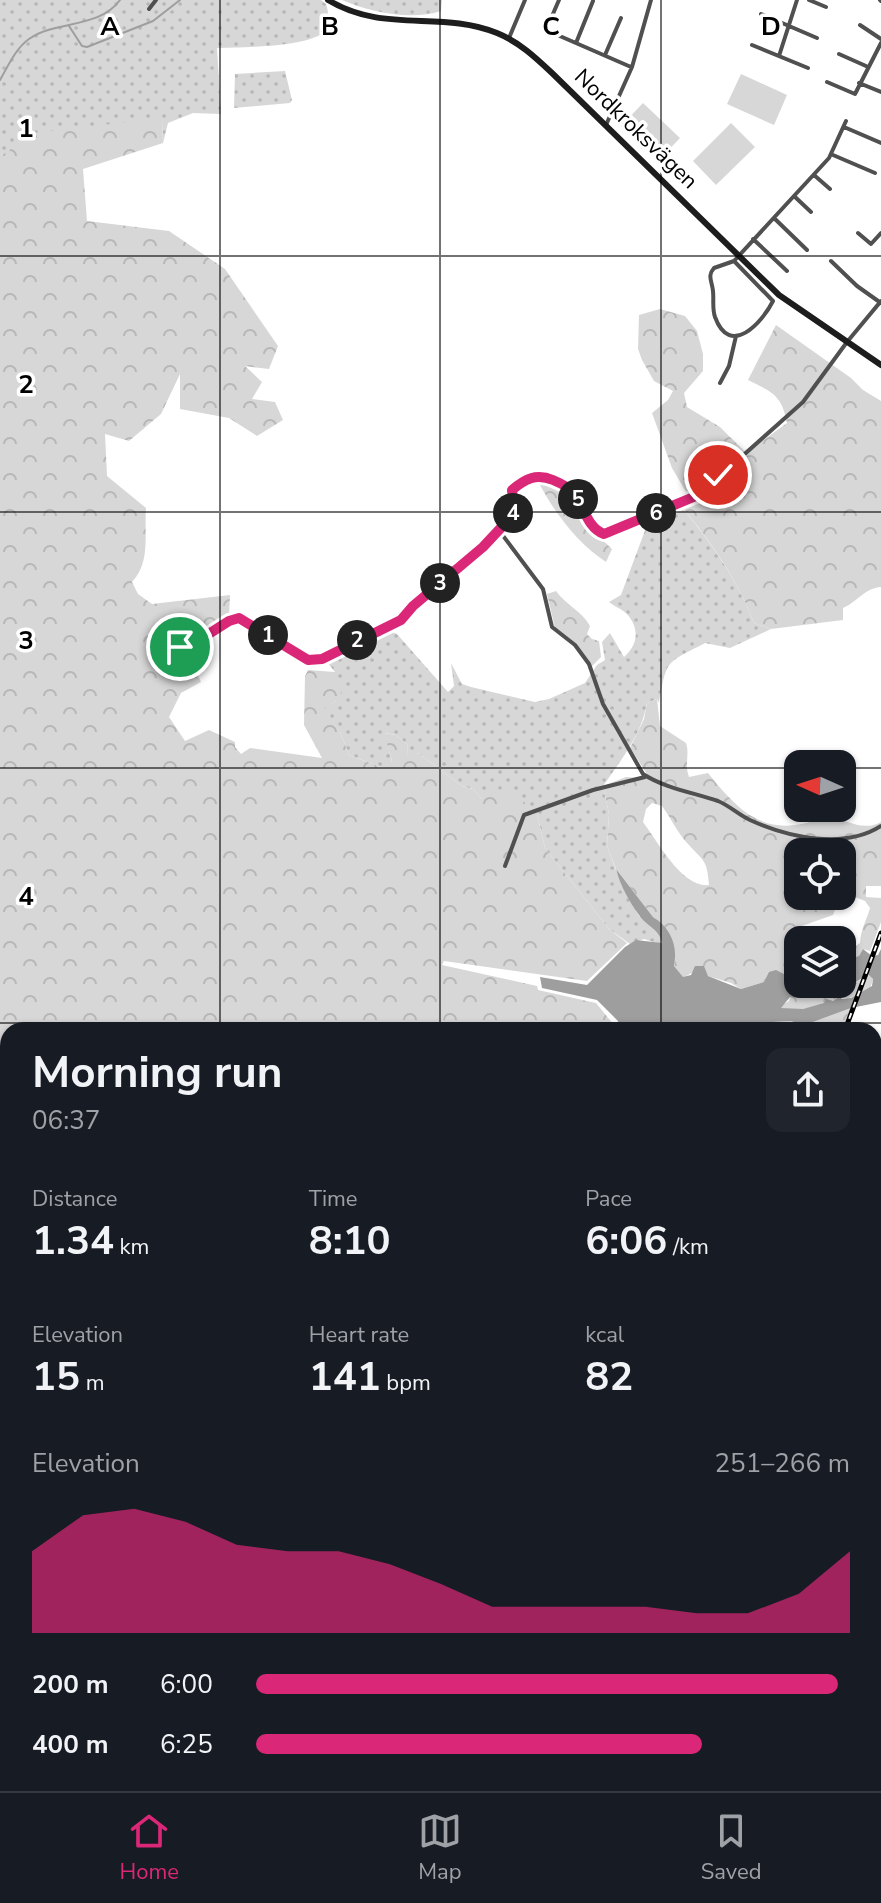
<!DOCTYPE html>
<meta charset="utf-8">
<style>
body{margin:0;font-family:"Nunito Sans",sans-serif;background:#20242c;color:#f1f3f6;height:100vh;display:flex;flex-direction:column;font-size:30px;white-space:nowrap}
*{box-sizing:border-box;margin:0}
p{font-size:26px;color:#9ea1a6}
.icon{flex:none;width:44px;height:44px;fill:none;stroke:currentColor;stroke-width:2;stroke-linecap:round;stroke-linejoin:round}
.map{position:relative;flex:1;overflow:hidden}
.sheet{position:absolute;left:0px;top:1022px;width:882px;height:770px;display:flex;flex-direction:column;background:#171b24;border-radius:24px 24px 0 0;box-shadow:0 2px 6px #0004}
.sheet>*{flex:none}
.needle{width:52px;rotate:273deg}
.fabs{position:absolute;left:784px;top:750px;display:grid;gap:16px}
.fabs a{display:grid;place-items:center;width:72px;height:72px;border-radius:16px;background:#171b24;box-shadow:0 2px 6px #0004;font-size:40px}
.pin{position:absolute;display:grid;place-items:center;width:68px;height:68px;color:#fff;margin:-34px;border:4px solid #fff;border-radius:50%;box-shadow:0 2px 8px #0007}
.km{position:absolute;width:40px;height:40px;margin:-20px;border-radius:50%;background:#222;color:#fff;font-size:22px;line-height:40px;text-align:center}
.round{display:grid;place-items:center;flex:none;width:84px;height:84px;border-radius:16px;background:#20242c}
.summary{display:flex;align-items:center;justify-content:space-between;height:136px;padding:0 32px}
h1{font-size:44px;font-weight:700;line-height:60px}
.figures{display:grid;grid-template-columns:repeat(3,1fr);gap:12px;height:136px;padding:8px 32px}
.figures div{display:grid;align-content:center}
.figures b{font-size:40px;font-weight:700}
.figures small{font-size:22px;font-weight:400}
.figures p{font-size:22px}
.chart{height:224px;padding:16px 32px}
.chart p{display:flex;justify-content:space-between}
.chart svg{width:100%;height:144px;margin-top:8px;fill:#db2777;opacity:.7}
ul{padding:0 32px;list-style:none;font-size:26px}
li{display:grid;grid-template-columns:128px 96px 1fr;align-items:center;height:60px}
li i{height:20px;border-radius:10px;background:#db2777}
.dock{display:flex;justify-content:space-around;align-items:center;height:112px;border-top:2px solid #363941;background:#171b24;font-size:22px;color:#9ea1a6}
.dock a{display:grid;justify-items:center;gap:4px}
.dock .on{color:#db2777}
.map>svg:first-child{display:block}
.grass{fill:url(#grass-dots)}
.forest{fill:url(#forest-crowns);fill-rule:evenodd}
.garden{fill:#d7d7d7}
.water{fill:#9e9e9e;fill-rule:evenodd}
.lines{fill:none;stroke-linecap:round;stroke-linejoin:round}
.stream{stroke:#9e9e9e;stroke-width:2}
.street{stroke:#505050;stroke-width:4}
.secondary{stroke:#1d1d1d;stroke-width:6}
.rail-casing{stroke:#000;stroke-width:5}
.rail{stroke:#fff;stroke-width:2;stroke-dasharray:6;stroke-linecap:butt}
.route-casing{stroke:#fff;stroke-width:16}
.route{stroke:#db2777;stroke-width:10}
.grid{fill:none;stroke:#000;stroke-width:2;stroke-opacity:0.55}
.labels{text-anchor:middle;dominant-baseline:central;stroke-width:7;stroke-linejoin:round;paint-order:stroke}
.street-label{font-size:22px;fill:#000;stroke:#fff}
.grid-label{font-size:26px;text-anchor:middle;font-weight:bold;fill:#000;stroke:#fff;stroke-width:7;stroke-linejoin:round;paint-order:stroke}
</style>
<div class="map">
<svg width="881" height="1791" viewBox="0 0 881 1791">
<defs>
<pattern id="grass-dots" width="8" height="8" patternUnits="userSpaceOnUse" patternTransform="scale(2)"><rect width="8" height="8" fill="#d7d7d7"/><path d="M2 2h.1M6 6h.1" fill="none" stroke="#b7b7b7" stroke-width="1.8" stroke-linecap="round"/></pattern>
<pattern id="forest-crowns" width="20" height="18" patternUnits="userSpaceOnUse" patternTransform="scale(2)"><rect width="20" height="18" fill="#d7d7d7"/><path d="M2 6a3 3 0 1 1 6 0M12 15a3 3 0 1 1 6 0" fill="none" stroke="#b7b7b7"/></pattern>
</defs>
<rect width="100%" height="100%" fill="#fff"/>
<path class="grass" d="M 0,0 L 321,0 L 326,4 C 328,11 331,22 327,29 C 314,48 240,47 217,48 L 221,114 L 193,113 L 168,123 L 163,143 L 162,119 L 0,155 Z
M 342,0 L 442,0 L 441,11 C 411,21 369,12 342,0 Z
M 285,71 L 292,100 L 290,103 L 234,108 L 235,74 Z
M 682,507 C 711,543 738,580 754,623 L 771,629 L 730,648 L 705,643 C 665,664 667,659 659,703 L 657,699 L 647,703 C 641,736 621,760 603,786 L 609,814 L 607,846 L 622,886 L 639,916 L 659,932 L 662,942 L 660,944 L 644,939 L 630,944 L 609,929 L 545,848 L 537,814 L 482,799 L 473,789 L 462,786 L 418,753 L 409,758 L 407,753 L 408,745 L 396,735 L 385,733 L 392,762 L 383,768 L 349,755 L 340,732 L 324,708 L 336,701 L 335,672 L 326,661 L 387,630 L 397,634 L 448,692 L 454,686 L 451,663 L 462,684 L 471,687 L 535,702 L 549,699 L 585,683 L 597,665 L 605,660 L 602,642 L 610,633 L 624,657 C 638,645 640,629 627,614 C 622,609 615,607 609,602 L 621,595 L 647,525 L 644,520 Z"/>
<path class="forest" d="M 162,118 L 163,143 L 83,169 L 87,221 L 169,231 L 225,269 L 278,346 L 269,369 L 245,366 L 262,382 L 252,399 L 275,402 L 283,420 L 257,436 L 229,418 L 180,409 L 180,374 L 161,414 L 129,441 L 105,434 L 107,476 L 146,508 C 144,534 151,562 132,582 L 138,594 L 152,604 L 230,595 L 229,616 L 185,646 L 201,682 L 181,693 L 169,717 L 185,741 L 209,730 L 235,742 L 235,747 L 241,754 L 250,748 L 322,758 L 304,725 L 305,676 L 308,670 L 335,672 L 342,691 L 336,701 L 325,708 L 340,732 L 349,755 L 383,768 L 392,761 L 384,733 L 396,735 L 408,745 L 407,753 L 409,757 L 418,753 L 462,786 L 473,789 L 482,799 L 507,786 L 537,814 L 545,848 L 609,929 L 627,943 L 587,981 L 444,961 L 442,965 L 537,986 L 538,990 L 596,1003 L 614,1025 L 614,1030 L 8,1030 L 8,1143 L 5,1140 L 0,1145 L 0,155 L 9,152 L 16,135 Z
M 660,309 L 685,316 L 697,331 L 703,354 L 703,371 L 684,393 L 687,407 L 720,427 L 746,453 L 787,423 C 782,395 772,392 748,380 L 776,325 L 851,378 L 863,390 L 881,401 L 881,587 C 865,588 857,602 843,608 L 843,620 L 771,629 L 754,623 C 738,580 711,542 682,507 L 692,502 L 672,468 L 652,413 L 668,400 L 673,391 L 654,381 L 642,360 L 638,349 L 639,315 Z
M 542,477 L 571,493 L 588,526 L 612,549 L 606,562 C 576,542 553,511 537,479 Z
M 556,591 C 566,605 582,611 590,626 L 587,634 L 592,639 L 599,641 L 601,657 L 591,667 L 575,643 L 555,628 L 547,594 Z
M 657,699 L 660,726 L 686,743 C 690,755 684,764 689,777 L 708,773 C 743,817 770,841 828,815 C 845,820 864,832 881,822 L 881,886 L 866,886 L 866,897 L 881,898 L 881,922 L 870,951 L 863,949 L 859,956 L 846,959 L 848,951 L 860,943 C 861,928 866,922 870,908 L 865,901 L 845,893 L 842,894 L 842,852 L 798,852 L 798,896 L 840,896 L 833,915 L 799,927 L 806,940 L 798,940 L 798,972 L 786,975 L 779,972 L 768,977 L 764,982 L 741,989 L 731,983 L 708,976 L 703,966 L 683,978 L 674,966 C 677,949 668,926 653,917 L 616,869 L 607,846 L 609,814 L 603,786 L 626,777 L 640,778 L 647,774 L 630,748 L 644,719 L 647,703 ZM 652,803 L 662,806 C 671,818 678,834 689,845 C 704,862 707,859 709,885 C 682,888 658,842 643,822 L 646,809 Z
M 869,974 L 873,979 L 870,989 L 847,999 L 840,996 C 823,1009 801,1011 781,1008 L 780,1006 L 789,1001 L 790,997 L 814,986 L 822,990 L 826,997 L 827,989 L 849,983 L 851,986 Z
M 851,1008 L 843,1030 L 751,1030 L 773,1022 L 791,1021 L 799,1024 L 813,1022 Z
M 874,1175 L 880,1200 L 881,1227 L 878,1235 L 881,1245 L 881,1310 L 874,1326 Z
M 0,1666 L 8,1672 L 8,1766 L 0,1760 Z"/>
<path class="garden" d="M 741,74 L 787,95 L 774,125 L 727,104 Z
M 643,103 L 680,138 L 658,161 L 621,126 Z
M 731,123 L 755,147 L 716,185 L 693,161 Z"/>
<path class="water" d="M 616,869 L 653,917 C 671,928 678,946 674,966 L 683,977 L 691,975 L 695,966 L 704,966 L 708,976 L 741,989 L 764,982 L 769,972 L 776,970 L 786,975 L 798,972 L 798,984 L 842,984 L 842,960 L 859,956 L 863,949 L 872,956 L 878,955 L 881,949 L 881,1002 L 851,1008 L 813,1022 L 799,1024 L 791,1021 L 773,1022 L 751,1030 L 617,1030 L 618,1021 L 597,1000 L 542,988 L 540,977 L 587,985 L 625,947 L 636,940 L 662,943 C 659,928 647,927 639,915 C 629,901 620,885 616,869 ZM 868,974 L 873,979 L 872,986 L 851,998 L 842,999 L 840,996 L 833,1001 L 826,999 L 824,1003 L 803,1009 L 781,1008 L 790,997 L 794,998 L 802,991 L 807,994 L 814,986 L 822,990 L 826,997 L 831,997 L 828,989 L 834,993 L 840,990 L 843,984 L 849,983 L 850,986 Z
M 4,1153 L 8,1154 L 8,1558 L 2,1552 L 0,1567 L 0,1155 Z"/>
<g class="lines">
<path class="stream" d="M 69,26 L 82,46 L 87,47 L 153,21 L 180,0
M 0,80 C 8,66 16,48 29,39 C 56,20 99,29 120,0"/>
<path class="street" d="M 559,0 L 546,30 L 631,67
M 809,0 L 826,7
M 880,0 L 881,1
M 149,9 L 156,0
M 761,14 L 817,38
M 860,25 L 881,39
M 509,38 L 525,0
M 576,43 L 593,1
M 752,45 L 808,68
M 839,54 L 866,66
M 605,55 L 621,18
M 779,56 L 797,0
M 827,82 L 855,94 L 881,43
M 859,83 L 881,92
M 606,125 L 632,67 L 651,0
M 844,127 L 881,143
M 833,155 L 875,173
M 814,175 L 830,189
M 794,196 L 811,212
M 774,218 L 807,250
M 858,233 L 871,244 L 881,233
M 753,239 L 787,271
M 734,261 L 714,268 C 707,276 712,281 713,291 C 714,300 712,308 715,317 C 730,358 762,323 773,301 L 734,261 L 829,158 L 846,121
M 831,261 L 857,286 L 881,303
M 720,383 L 729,366 L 736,336
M 498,529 L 543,589 L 552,627 L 575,645 L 589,664 L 603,704 L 643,774 C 664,788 695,793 718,801 C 730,806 739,815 750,820 C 787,837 844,850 881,826
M 173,641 L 185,649 L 229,621 L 239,618 L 308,660 L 322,659 L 401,620 L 413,606 L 483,547 L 513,513 L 512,490 L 539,475 L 560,483 L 574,492 L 595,530 L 604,534 L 702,492 L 803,402 L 847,342 L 881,301
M 505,866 L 524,815 L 593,790 L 645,777
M 874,1488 L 881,1487
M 874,1663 L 881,1659
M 874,1679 L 881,1684
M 170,1784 L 174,1791
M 463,1784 L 468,1791
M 559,1787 L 562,1784
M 136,1791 L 160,1784
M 445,1791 L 454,1784
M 602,1791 L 609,1784"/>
<path class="secondary" d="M 328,0 C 384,34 441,10 497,33 C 519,42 535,57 552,73 L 779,295 L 881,365
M 874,1356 L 881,1346
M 874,1375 L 881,1357
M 874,1397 L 881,1392
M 874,1443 L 881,1445
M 874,1623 L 881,1607
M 101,1784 L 111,1791
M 352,1784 L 356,1791 L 362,1784
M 87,1785 L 88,1784
M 342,1791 L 346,1784
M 805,1791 L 806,1784"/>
<g class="rail-casing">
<path id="rail" d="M 845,1030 L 881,933
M 528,1791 L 534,1784"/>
</g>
<use href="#rail" class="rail"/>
</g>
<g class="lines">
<g class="route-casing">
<path id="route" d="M 180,647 L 185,649 L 229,621 L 239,618 L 308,660 L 322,659 L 401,620 L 413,606 L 483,547 L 512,516 L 514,509 L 512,490 C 525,479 536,473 553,480 C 560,483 569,487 574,493 C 584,506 587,528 604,534 L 696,496 L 718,475"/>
</g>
<use href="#route" class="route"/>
</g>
<path class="grid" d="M 220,0 L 220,1030M 440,0 L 440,1030M 661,0 L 661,1030M 0,256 L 881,256M 0,512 L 881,512M 0,768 L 798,768M 842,768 L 881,768M 0,1023 L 881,1023M 0,1279 L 8,1279M 874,1279 L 881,1279M 0,1535 L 8,1535M 874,1535 L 881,1535M 220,1784 L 220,1791M 440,1784 L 440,1791M 661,1784 L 661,1791"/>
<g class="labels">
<g class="street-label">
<text transform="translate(636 129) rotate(44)">Nordkroksvägen</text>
</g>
</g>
<g class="grid-label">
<text x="110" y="35">A</text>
<text x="330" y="35">B</text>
<text x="551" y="35">C</text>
<text x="771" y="35">D</text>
<text x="26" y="137">1</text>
<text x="26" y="393">2</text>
<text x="26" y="649">3</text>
<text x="26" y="905">4</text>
</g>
</svg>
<div class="fabs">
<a><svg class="needle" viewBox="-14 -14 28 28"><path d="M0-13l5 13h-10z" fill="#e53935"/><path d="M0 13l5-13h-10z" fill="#9ea1a6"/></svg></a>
<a><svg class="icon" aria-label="locate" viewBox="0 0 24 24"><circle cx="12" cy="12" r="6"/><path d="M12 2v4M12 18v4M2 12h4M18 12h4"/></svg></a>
<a><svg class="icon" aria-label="layers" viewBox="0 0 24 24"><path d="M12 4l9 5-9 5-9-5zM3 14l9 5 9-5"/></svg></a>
</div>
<div class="pin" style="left:180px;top:647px;background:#1e9e55"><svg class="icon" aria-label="arrive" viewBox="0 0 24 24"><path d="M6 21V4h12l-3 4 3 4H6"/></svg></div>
<div class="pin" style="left:718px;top:475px;background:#d93025"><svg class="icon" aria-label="check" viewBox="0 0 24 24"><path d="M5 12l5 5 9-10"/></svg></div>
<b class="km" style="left:268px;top:635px">1</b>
<b class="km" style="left:357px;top:640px">2</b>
<b class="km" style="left:440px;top:583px">3</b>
<b class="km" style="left:513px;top:513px">4</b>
<b class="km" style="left:578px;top:499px">5</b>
<b class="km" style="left:656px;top:513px">6</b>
<section class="sheet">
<div class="summary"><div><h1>Morning run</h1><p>06:37</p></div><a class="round"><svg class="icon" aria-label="share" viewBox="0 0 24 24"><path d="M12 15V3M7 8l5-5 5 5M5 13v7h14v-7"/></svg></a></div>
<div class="figures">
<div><p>Distance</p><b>1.34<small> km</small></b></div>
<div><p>Time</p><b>8:10</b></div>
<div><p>Pace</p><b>6:06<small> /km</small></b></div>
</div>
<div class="figures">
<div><p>Elevation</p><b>15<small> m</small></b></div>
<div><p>Heart rate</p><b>141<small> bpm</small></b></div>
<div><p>kcal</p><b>82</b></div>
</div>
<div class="chart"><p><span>Elevation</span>251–266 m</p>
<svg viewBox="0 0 160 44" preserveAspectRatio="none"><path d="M0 44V19L10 8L20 6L30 10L40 17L50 19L60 19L70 23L80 29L90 36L100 36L110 36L120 36L130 38L140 38L150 32L160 19V44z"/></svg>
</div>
<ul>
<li><b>200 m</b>6:00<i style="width:98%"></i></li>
<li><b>400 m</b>6:25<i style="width:75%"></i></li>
</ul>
</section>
</div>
<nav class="dock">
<a class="on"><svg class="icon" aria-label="home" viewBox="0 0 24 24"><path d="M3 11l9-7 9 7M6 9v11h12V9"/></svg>Home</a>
<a><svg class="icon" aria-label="map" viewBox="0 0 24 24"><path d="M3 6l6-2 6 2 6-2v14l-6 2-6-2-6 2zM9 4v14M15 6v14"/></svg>Map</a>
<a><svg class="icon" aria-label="saved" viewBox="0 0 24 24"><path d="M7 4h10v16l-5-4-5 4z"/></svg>Saved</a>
</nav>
